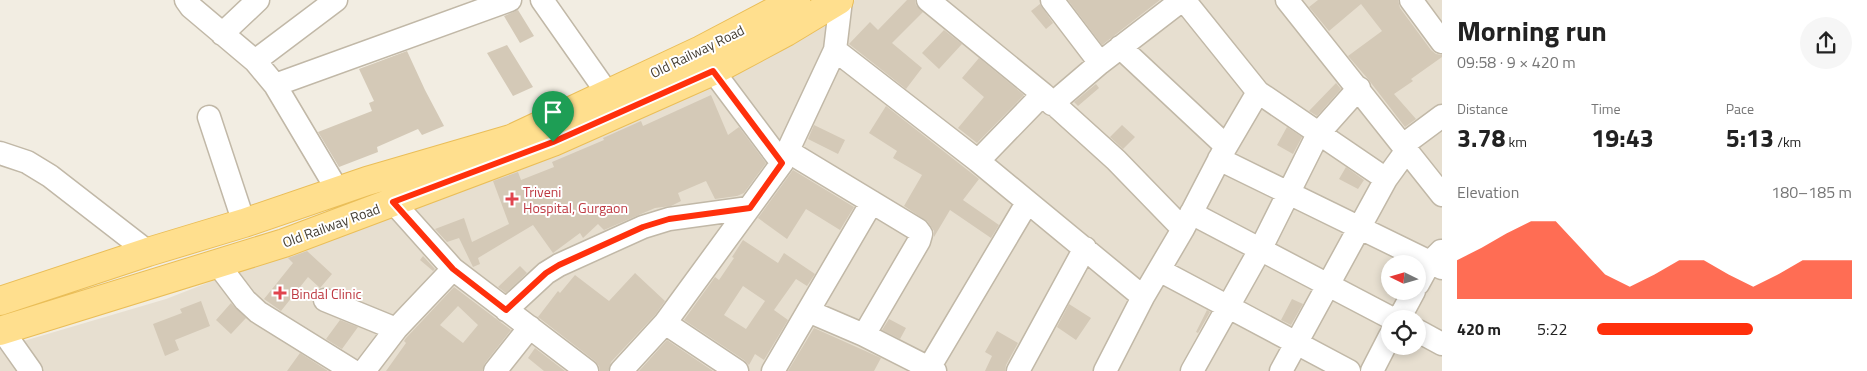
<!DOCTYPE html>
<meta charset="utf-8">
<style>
body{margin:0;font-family:"Titillium Web",sans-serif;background:#f6f6f6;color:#222;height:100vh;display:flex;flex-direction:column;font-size:19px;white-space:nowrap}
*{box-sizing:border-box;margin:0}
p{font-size:16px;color:#767676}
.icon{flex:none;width:28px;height:28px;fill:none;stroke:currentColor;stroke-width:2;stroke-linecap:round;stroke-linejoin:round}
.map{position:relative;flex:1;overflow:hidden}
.panel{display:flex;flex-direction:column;background:#fff;width:425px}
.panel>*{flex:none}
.needle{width:32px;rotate:275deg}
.buttons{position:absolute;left:1381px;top:255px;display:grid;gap:10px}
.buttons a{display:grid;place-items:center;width:45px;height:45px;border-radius:50%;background:#fff;box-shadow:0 2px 8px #0003;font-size:25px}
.pin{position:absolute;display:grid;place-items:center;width:42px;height:42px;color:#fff;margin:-51px -21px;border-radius:50% 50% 50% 0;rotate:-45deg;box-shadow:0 0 5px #0007}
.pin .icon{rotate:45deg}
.round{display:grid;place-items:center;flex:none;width:52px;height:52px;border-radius:26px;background:#f6f6f6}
.head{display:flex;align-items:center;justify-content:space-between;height:85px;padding:0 15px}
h1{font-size:28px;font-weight:700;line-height:38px}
.metrics{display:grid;grid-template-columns:repeat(3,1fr);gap:8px;height:85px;padding:5px 15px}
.metrics div{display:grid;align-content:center}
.metrics b{font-size:25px;font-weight:700}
.metrics small{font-size:14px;font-weight:400}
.metrics p{font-size:14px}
.chart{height:140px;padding:10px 15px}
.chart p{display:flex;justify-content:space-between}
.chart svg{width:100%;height:90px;margin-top:5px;fill:#ff300c;opacity:.7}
ul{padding:0 15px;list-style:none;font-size:16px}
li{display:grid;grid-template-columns:80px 60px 1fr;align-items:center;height:38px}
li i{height:12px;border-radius:6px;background:#ff300c}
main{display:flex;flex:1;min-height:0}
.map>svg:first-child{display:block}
.residential{fill:#e7dfd0;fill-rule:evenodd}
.building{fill:#d4c9b7;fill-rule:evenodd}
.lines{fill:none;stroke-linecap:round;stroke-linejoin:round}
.minor-casing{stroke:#c1b8a7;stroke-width:25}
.major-casing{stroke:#eabe58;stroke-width:30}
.minor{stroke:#fff;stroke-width:22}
.major{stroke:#ffdf8e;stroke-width:28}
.route-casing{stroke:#fff;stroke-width:10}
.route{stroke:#ff300c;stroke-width:6}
.health-dot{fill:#e0444e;stroke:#fff;stroke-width:2}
.labels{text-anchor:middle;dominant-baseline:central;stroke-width:4;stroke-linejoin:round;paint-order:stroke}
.street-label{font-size:14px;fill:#443d32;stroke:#fff}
.health-label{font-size:14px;fill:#be3a42;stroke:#fff;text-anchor:start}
</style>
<main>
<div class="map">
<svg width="1442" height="371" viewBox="0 0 1442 371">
<rect width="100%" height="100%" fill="#f2ede2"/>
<path class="residential" d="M 855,0 L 1442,0 L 1442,371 L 0,371 L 0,348 L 166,299 L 719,84 L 830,19 ZM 1390,264 L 1418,264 L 1418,291 L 1390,291 ZM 1390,319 L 1418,319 L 1418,346 L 1390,346 Z"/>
<path class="building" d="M 907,0 L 915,0 L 916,5 L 923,12 L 892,43 L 922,68 L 906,89 L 849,44 L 870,22 L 878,30 Z
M 1068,0 L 1160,0 L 1102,45 Z
M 1318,0 L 1398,0 L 1400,8 L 1431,50 L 1436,54 L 1442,55 L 1442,57 L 1411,79 L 1413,81 L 1394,94 L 1416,119 L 1405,127 L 1368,79 L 1348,56 L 1382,31 L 1361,4 L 1329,31 L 1309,7 Z
M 1040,4 L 1053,23 L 1046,29 L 1031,11 Z
M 518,10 L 534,36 L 520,43 L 504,16 Z
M 944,30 L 962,44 L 939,69 L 922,53 Z
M 507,45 L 533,87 L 513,96 L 487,53 Z
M 407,51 L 425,90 L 444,126 L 422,135 L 418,129 L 377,147 L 378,152 L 339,167 L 318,132 L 372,111 L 369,103 L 374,101 L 359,69 Z
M 979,58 L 1024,95 L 977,143 L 958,128 L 984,97 L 962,78 Z
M 1336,83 L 1341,89 L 1317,116 L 1309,111 Z
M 1096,84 L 1099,88 L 1078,106 L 1074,102 Z
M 711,95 L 728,135 L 739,127 L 766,163 L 744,193 L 737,196 L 715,199 L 706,181 L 678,193 L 681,201 L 671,206 L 655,208 L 604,230 L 598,224 L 583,238 L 580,233 L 553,253 L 533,225 L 478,258 L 480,264 L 473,267 L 459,238 L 447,242 L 435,229 L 464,218 L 472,242 L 509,224 L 493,181 L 518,172 L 521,180 L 554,167 L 552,162 L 604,140 L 603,138 L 641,121 L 643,126 Z
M 886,106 L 979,179 L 963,200 L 999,225 L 991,238 L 950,210 L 934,237 L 934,231 L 928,222 L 904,206 L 922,175 L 893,158 L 897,151 L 869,133 Z
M 814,125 L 845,140 L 838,154 L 808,139 Z
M 1122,125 L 1135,137 L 1123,149 L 1110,137 Z
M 1287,127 L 1302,137 L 1293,154 L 1277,145 Z
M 1346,167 L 1364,180 L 1358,189 L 1339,179 Z
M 793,170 L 854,207 L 840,230 L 806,209 L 787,239 L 758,218 Z
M 743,240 L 778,263 L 784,253 L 815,274 L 807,286 L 796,279 L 774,310 L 788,320 L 764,360 L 755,354 L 749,365 L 744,360 L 684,320 L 715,277 L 719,280 L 734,258 L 732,257 ZM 743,286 L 765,301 L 746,329 L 724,315 Z
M 307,251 L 332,274 L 320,288 L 308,277 L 281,311 L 264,299 L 293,263 L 288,258 Z
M 423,256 L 435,269 L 433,271 L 420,260 Z
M 520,266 L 527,273 L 506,293 L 498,287 Z
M 635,273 L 665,301 L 655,315 L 611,362 L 608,371 L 600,371 L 599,366 L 595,361 L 538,317 L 558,291 L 560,293 L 575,275 L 609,301 Z
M 454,287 L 511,330 L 485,363 L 482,371 L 386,371 L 406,343 L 404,341 L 406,338 ZM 458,306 L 478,325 L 463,343 L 440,325 Z
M 1292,299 L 1303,304 L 1291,325 L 1281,320 Z
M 201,301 L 210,326 L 175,340 L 179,350 L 165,356 L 153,324 L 182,313 L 180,309 Z
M 231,303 L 246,318 L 231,334 L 216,320 Z
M 1069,304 L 1091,318 L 1076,340 L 1057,327 Z
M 1207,310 L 1210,312 L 1198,333 L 1196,332 Z
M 889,319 L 906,328 L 900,339 L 882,330 Z
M 340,320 L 358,327 L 342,349 L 326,339 Z
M 814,328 L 881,358 L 874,371 L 788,371 Z
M 997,331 L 1018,343 L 1006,365 L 1005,371 L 985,371 L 992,356 L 985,352 Z
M 667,340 L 713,371 L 639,371 Z
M 535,348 L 565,371 L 544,371 L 528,358 Z
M 300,353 L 328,371 L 287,371 Z"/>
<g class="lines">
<g class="minor-casing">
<path id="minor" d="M 186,0 L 191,7 L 255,61 L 275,85 L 338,191
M 542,0 L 608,94
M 928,0 L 1043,94 L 1116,160 L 1183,229
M 1052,0 L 1100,63
M 1184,0 L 1258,92 L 1386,179
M 1287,0 L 1442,195
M 1411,0 L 1442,42
M 222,34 L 258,0
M 1120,47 L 1226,146
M 835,50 L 978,161 L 1143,297
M 255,61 L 336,0
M 713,71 L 782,163
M 275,85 L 510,0
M 1052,104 L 1100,63 L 1182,0
M 209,117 L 244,223
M 1403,145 L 1442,116
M 789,152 L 918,230 L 921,234 L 919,241 L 864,335
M 0,153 L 27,162 L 50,176 L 148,252
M 1219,159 L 1442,268
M 978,161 L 1043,94
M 393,202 L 453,269 L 587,371
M 1191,213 L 1393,319
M 217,263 L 245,300 L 258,312 L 353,371
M 1159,270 L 1349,371
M 1418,284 L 1430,262 L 1441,251
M 325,300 L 396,329
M 506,310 L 546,273 L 559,265 L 643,227 L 669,219 L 749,208
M 808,311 L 864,335 L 935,371
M 1399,319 L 1414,291
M 665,323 L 737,371
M 2,330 L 31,371
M 1418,331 L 1442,344
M 929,368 L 1027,203
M 364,371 L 396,329 L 453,269
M 495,371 L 530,327
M 621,371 L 665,323 L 782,163 L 835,50 L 841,0
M 773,371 L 872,202
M 1018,371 L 1085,248
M 1105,371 L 1143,297 L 1183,229 L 1224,150 L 1258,92
M 1192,371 L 1261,248 L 1318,134 L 1359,88
M 1281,371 L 1386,179 L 1407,150
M 1372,371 L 1390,336"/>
</g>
<g class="major-casing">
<path id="major" d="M 0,301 L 148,252 L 244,223 L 367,181 L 511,139 L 701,50 L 796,0
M 0,331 L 284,243 L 553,142 L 713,71 L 786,32 L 839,0"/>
</g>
<use href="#minor" class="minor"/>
<use href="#major" class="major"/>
</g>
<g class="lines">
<g class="route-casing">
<path id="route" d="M 713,71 L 782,163 L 750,208 L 669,219 L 643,227 L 559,265 L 546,273 L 506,310 L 453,269 L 393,202 L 553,142 Z"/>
</g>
<use href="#route" class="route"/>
</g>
<g class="health-dot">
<path d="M509.5 191.5h5v5h5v5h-5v5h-5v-5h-5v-5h5z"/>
<path d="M277.5 285.5h5v5h5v5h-5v5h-5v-5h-5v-5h5z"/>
</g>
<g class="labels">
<g class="street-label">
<text transform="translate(697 51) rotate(-26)">Old Railway Road</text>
<text transform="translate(331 225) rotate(-20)">Old Railway Road</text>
</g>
<g class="health-label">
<text x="523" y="191">Triveni<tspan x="523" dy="16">Hospital, Gurgaon</tspan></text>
<text x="291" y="293">Bindal Clinic</text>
</g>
</g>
</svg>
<div class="buttons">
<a><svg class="needle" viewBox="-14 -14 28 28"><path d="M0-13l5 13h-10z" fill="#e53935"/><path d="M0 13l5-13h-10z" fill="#767676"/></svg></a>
<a><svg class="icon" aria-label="locate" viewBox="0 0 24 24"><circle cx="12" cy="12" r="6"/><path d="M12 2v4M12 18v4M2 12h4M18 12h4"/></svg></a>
</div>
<div class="pin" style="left:553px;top:142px;background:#1e9e55"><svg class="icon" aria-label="arrive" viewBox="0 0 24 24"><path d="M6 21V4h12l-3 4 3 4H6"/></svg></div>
</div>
<section class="panel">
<div class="head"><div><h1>Morning run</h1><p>09:58 · 9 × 420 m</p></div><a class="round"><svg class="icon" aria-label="share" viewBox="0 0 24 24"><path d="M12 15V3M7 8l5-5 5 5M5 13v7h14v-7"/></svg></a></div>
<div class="metrics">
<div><p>Distance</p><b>3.78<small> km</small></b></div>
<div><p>Time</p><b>19:43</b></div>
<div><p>Pace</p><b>5:13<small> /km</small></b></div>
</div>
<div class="chart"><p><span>Elevation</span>180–185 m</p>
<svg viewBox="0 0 160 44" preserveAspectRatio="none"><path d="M0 44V25L10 19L20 12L30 6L40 6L50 19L60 32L70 38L80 32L90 25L100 25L110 32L120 38L130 32L140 25L150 25L160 25V44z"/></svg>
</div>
<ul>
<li><b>420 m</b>5:22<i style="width:61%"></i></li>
</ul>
</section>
</main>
